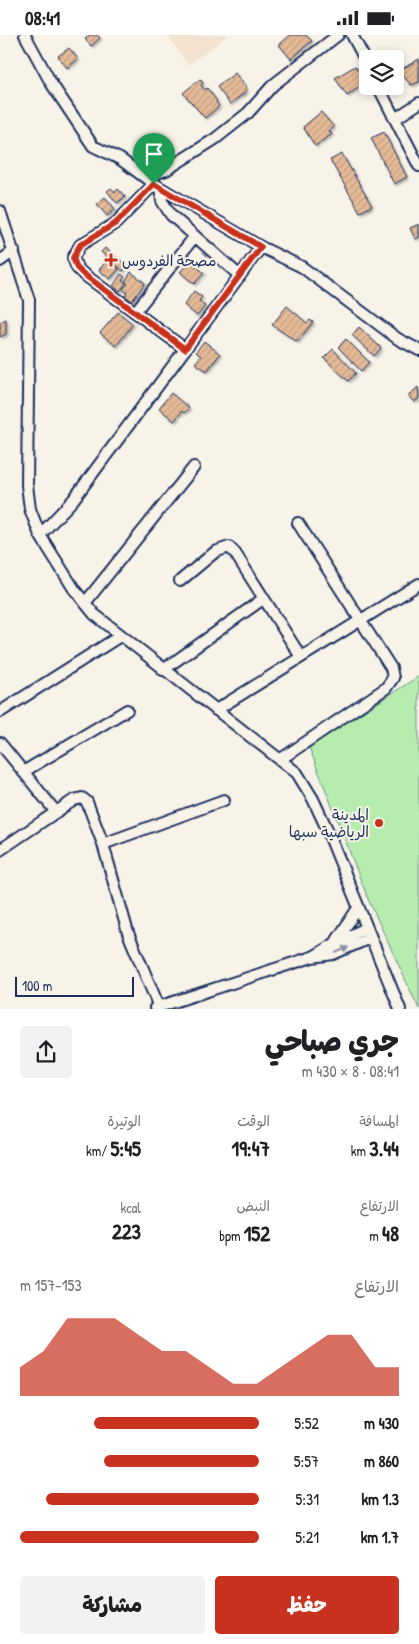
<!DOCTYPE html>
<html lang="ar">
<meta charset="utf-8">
<style>
body{margin:0;font-family:"Patrick Hand","Playpen Sans Arabic",sans-serif;background:#f2f2f2;color:#202124;direction:rtl;height:100vh;display:flex;flex-direction:column;font-size:19px;white-space:nowrap}
*{box-sizing:border-box;margin:0}
p{font-size:16px;color:#757577}
.icon{flex:none;width:28px;height:28px;fill:none;stroke:currentColor;stroke-width:2;stroke-linecap:round;stroke-linejoin:round}
.map{position:relative;height:974px;overflow:hidden;direction:ltr}
.panel{display:flex;flex-direction:column;background:#fff;flex:1}
.panel>*{flex:none}
.fabs{position:absolute;left:359px;top:15px;display:grid;gap:10px}
.fabs a{display:grid;place-items:center;width:45px;height:45px;border-radius:5px;background:#fff;box-shadow:0 2px 8px #0003;font-size:25px}
.scale{position:absolute;left:15px;bottom:12px;width:119px;box-sizing:border-box;padding-left:5px;border:2px solid #1b2f5e;border-top:0;font-size:14px;line-height:18px;white-space:nowrap;color:#1b2f5e;-webkit-text-stroke:4px #f7f3e8;paint-order:stroke}
.pin{position:absolute;display:grid;place-items:center;width:42px;height:42px;color:#fff;margin:-51px -21px;border-radius:50% 50% 50% 0;rotate:-45deg;box-shadow:0 0 5px #0007}
.pin .icon{rotate:45deg}
.round{display:grid;place-items:center;flex:none;width:52px;height:52px;border-radius:5px;background:#f2f2f2}
.headline{display:flex;align-items:center;justify-content:space-between;height:85px;padding:0 20px}
h1{font-size:28px;font-weight:800;line-height:38px}
.metrics{display:grid;grid-template-columns:repeat(3,1fr);gap:8px;height:85px;padding:5px 20px}
.metrics div{display:grid;align-content:center}
.metrics b{font-size:21px;font-weight:800}
.metrics small{font-size:14px;font-weight:400}
.metrics p{font-size:14px}
.chart{height:140px;padding:10px 20px}
.chart p{display:flex;justify-content:space-between}
.chart svg{width:100%;height:90px;margin-top:5px;fill:#c8321e;opacity:.7}
.cta{display:flex;gap:10px;margin-top:auto;padding:10px 20px}
.cta a{flex:1;height:58px;border-radius:5px;background:#c8321e;color:#fff;font-size:20px;font-weight:800;line-height:58px;text-align:center}
.cta a+a{background:#f2f2f2;color:#202124}
ul{padding:0 20px;list-style:none;font-size:16px}
li{display:grid;grid-template-columns:80px 60px 1fr;align-items:center;height:38px}
li i{height:12px;border-radius:6px;background:#c8321e}
.status{display:flex;justify-content:space-between;align-items:center;height:35px;padding:0 25px;background:#fff;direction:ltr}
.status svg{height:14px;fill:currentColor}
.map>svg:first-child{display:block}
.built{fill:#f2e2cf}
.garden{fill:#b6edaf;stroke:#688e86}
.building{fill:url(#building-hatch);stroke:#1b2f5e;filter:url(#shadow)}
.lines{fill:none;stroke-linecap:round;stroke-linejoin:round}
.minor-casing{stroke:#1b2f5e;stroke-width:14}
.minor{stroke:#f7f3e8;stroke-width:10}
.oneway{fill:#8991a3}
.route-casing{stroke:#fff;stroke-width:10}
.route{stroke:#c8321e;stroke-width:6}
.poi-dot{fill:#c8321e;stroke:#f7f3e8;stroke-width:2}
.labels{text-anchor:middle;dominant-baseline:central;stroke-width:4;stroke-linejoin:round;paint-order:stroke}
.poi-label{font-size:15px;fill:#1b2f5e;stroke:#f7f3e8;text-anchor:start}
</style>
<div class="status"><b>08:41</b><svg viewBox="0 0 49 12"><path d="M0 12V9h3v3zM5 12V6h3v6zM10 12V3h3v9zM15 12V0h3v12zM26 1h20v11H26zM47 4h2v5h-2z"/></svg></div>
<div class="map">
<svg width="419" height="974" viewBox="0 0 419 974">
<defs>
<pattern id="building-hatch" width="6" height="6" patternUnits="userSpaceOnUse" patternTransform="scale(1.25)"><rect width="6" height="6" fill="#e5ba96"/><path d="M-1 1l2-2M0 6l6-6M5 7l2-2" fill="none" stroke="#c4a084"/></pattern>
<filter id="shadow"><feDropShadow dx="2" dy="2" stdDeviation="1" flood-color="#0004"/></filter>
</defs>
<rect width="100%" height="100%" fill="#f7f3e8"/>
<filter id="ink" filterUnits="userSpaceOnUse"><feTurbulence type="fractalNoise" baseFrequency=".02" numOctaves="2"/><feDisplacementMap in="SourceGraphic" scale="10" xChannelSelector="R" yChannelSelector="G"/><feConvolveMatrix kernelMatrix="1 2 1 2 8 2 1 2 1" color-interpolation-filters="sRGB"/></filter>
<g filter="url(#ink)">
<path class="built" d="M 167,0 L 228,0 L 188,30 Z"/>
<path class="garden" d="M 419,641 L 419,974 L 368,864 L 309,712 Z"/>
<path class="building" d="M 90,0 L 97,0 L 100,3 L 91,11 L 85,4 Z
M 290,0 L 306,0 L 312,6 L 291,24 L 279,10 Z
M 69,13 L 78,24 L 67,33 L 58,21 Z
M 419,24 L 419,47 L 411,50 L 399,36 Z
M 355,31 L 361,39 L 363,49 L 347,61 L 335,43 Z
M 235,38 L 246,52 L 246,57 L 230,69 L 217,52 Z
M 200,44 L 203,48 L 201,50 L 205,55 L 207,53 L 217,66 L 216,67 L 219,71 L 205,83 L 183,58 Z
M 321,77 L 334,92 L 329,96 L 332,99 L 315,111 L 303,92 Z
M 384,97 L 407,142 L 394,149 L 371,103 Z
M 342,119 L 372,171 L 360,177 L 330,125 Z
M 111,153 L 115,157 L 118,154 L 125,162 L 117,168 L 107,156 Z
M 105,162 L 115,174 L 107,181 L 97,169 Z
M 419,189 L 419,202 L 415,204 L 410,193 Z
M 105,213 L 127,231 L 123,236 L 101,217 Z
M 107,225 L 119,234 L 110,244 L 99,235 Z
M 190,226 L 204,238 L 194,249 L 180,237 Z
M 131,237 L 145,248 L 132,266 L 125,261 L 127,258 L 123,254 L 128,249 L 125,247 Z
M 121,239 L 125,242 L 122,245 L 126,248 L 120,256 L 113,251 Z
M 194,256 L 202,262 L 199,266 L 205,271 L 197,281 L 184,270 Z
M 287,271 L 307,288 L 310,285 L 313,287 L 297,307 L 272,290 Z
M 118,277 L 133,289 L 116,311 L 100,298 Z
M 6,284 L 6,299 L 0,302 L 0,287 Z
M 359,292 L 381,313 L 374,321 L 352,300 Z
M 346,304 L 369,327 L 361,336 L 338,312 Z
M 204,306 L 220,319 L 207,336 L 195,328 L 201,321 L 196,317 Z
M 333,314 L 356,338 L 348,346 L 324,323 Z
M 418,352 L 419,363 L 414,367 L 408,361 Z
M 171,358 L 189,373 L 184,378 L 182,376 L 174,386 L 159,373 Z"/>
<g class="lines">
<g class="minor-casing">
<path id="minor" d="M 25,0 L 51,48 L 93,111 L 120,124 L 154,149 L 261,212 L 302,232 L 398,304 L 419,315
M 352,0 L 368,30
M 378,51 L 419,131
M 395,84 L 419,68
M 145,142 L 166,135 L 215,104 L 248,78 L 273,50 L 338,0
M 154,149 L 116,188 L 80,210 L 73,223 L 77,233 L 82,238 L 185,314
M 160,153 L 162,166 L 171,180 L 240,241
M 0,176 L 29,265 L 27,450 L 30,474 L 40,500 L 74,554 L 94,579 L 297,738 L 313,764 L 326,792 L 400,974
M 0,226 L 14,216
M 135,277 L 195,201
M 40,500 L 73,465 L 261,212
M 180,546 L 215,517 L 229,512 L 235,518 L 301,622
M 85,568 L 194,432
M 163,635 L 263,564
M 216,675 L 419,549
M 0,677 L 120,601
M 0,708 L 56,777
M 281,724 L 386,653 L 393,643 L 391,633 L 298,488
M 23,737 L 127,675
M 103,809 L 224,765
M 0,815 L 74,765 L 82,763 L 87,767 L 103,809 L 128,898 L 159,972
M 337,905 L 358,873
M 313,922 L 334,909 L 366,893
M 155,973 L 312,922 L 333,919 L 370,903"/>
</g>
<use href="#minor" class="minor"/>
</g>
<defs><path id="oneway-solid" d="M-6-.8H1V-3.2L6.5 0L1 3.2V.8H-6Z" transform="scale(1.25)"/></defs>
<use class="oneway" href="#oneway-solid" transform="translate(342 915) rotate(-24)"/>
</g>
<g class="lines" filter="url(#ink)">
<g class="route-casing">
<path id="route" d="M 154,149 L 261,212 L 185,314 L 82,238 L 77,233 L 73,223 L 80,210 L 116,188 Z"/>
</g>
<use href="#route" class="route"/>
</g>
<g class="poi-dot">
<path d="M108.5 217.5h5v5h5v5h-5v5h-5v-5h-5v-5h5z"/>
<circle cx="379" cy="788" r="5"/>
</g>
<g class="labels">
<g class="poi-label">
<text x="122" y="225">مصحة الفردوس</text>
<text x="369" y="779" text-anchor="end">المدينة<tspan x="369" dy="17">الرياضية سبها</tspan></text>
</g>
</g>
</svg>
<div class="fabs">
<a><svg class="icon" aria-label="layers" viewBox="0 0 24 24"><path d="M12 4l9 5-9 5-9-5zM3 14l9 5 9-5"/></svg></a>
</div>
<div class="scale">100 m</div>
<div class="pin" style="left:154px;top:149px;background:#1e9e55"><svg class="icon" aria-label="arrive" viewBox="0 0 24 24"><path d="M6 21V4h12l-3 4 3 4H6"/></svg></div>
</div>
<section class="panel">
<div class="headline"><div><h1>جري صباحي</h1><p>08:41 · 8 × 430 m</p></div><a class="round"><svg class="icon" aria-label="share" viewBox="0 0 24 24"><path d="M12 15V3M7 8l5-5 5 5M5 13v7h14v-7"/></svg></a></div>
<div class="metrics">
<div><p>المسافة</p><b>3.44<small> km</small></b></div>
<div><p>الوقت</p><b>19:47</b></div>
<div><p>الوتيرة</p><b>5:45<small> /km</small></b></div>
</div>
<div class="metrics">
<div><p>الارتفاع</p><b>48<small> m</small></b></div>
<div><p>النبض</p><b>152<small> bpm</small></b></div>
<div><p>kcal</p><b>223</b></div>
</div>
<div class="chart"><p><span>الارتفاع</span>153–157 m</p>
<svg viewBox="0 0 160 44" preserveAspectRatio="none"><path d="M0 44V30L10 22L20 6L30 6L40 6L50 14L60 22L70 22L80 30L90 38L100 38L110 30L120 22L130 14L140 14L150 30L160 30V44z"/></svg>
</div>
<ul>
<li><b>430 m</b>5:52<i style="width:69%"></i></li>
<li><b>860 m</b>5:57<i style="width:65%"></i></li>
<li><b>1.3 km</b>5:31<i style="width:89%"></i></li>
<li><b>1.7 km</b>5:21<i style="width:100%"></i></li>
</ul>
<div class="cta"><a>حفظ</a><a>مشاركة</a></div>
</section>
